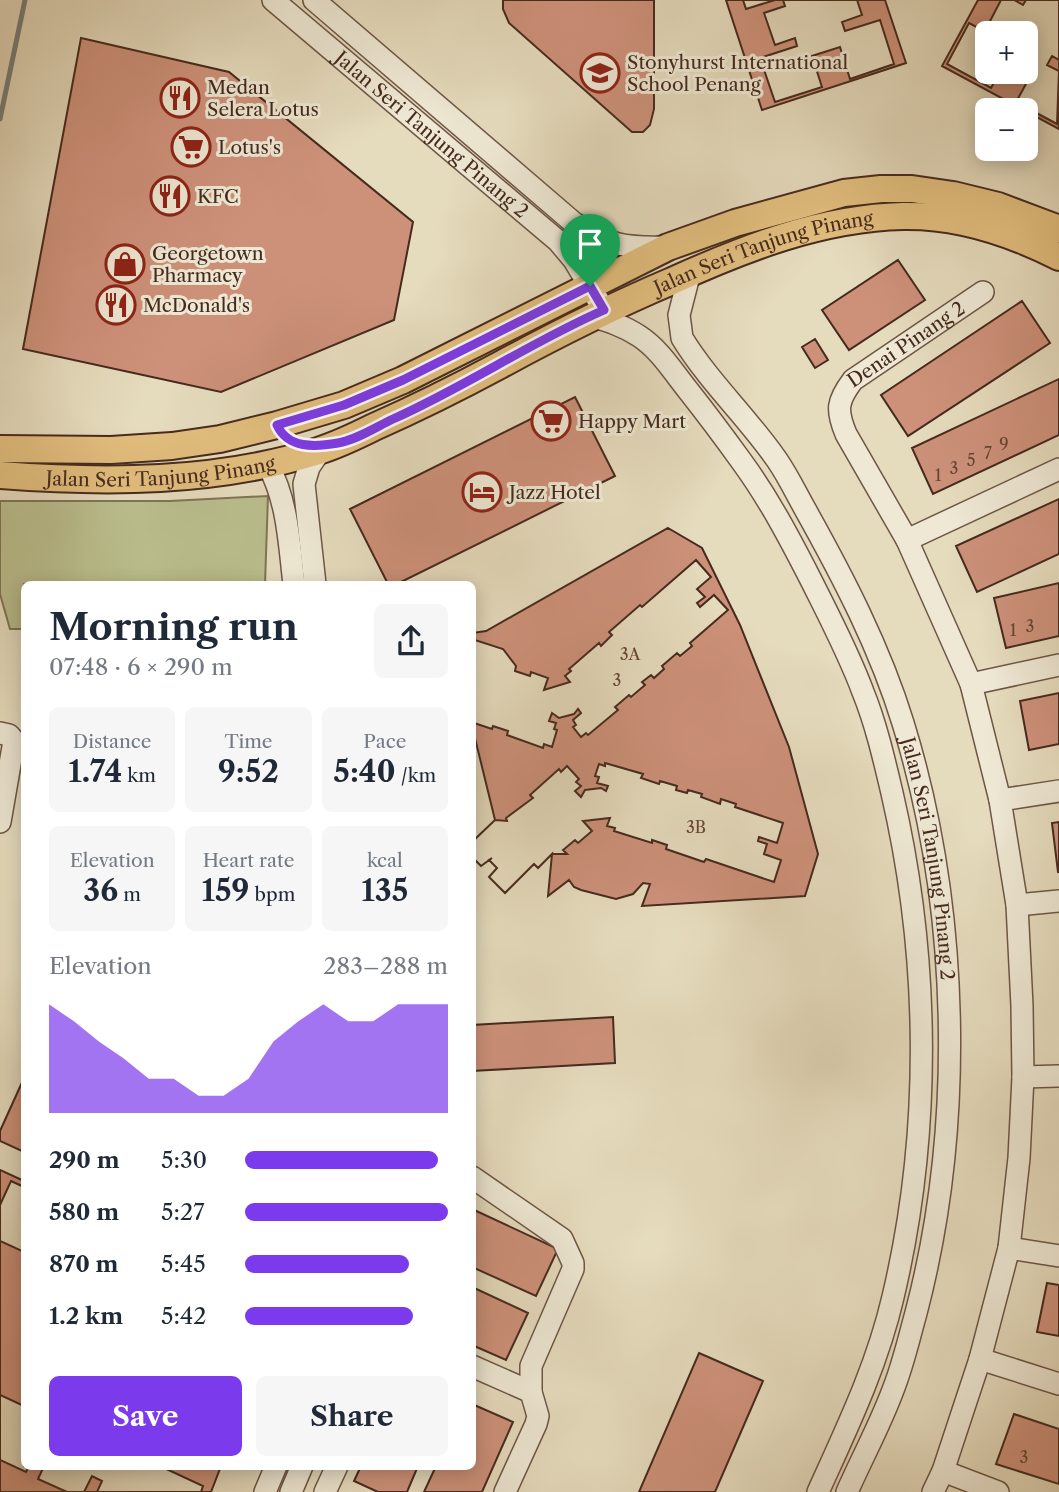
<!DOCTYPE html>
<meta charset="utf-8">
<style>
body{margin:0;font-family:"Libre Caslon Text",serif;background:#f6f6f7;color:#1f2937;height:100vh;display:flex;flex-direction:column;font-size:26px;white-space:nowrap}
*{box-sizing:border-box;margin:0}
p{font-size:23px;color:#747a83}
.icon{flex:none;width:38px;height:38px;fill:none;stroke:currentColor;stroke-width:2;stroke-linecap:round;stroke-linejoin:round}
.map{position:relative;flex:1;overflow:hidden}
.details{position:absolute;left:21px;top:581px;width:455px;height:889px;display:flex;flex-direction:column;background:#fff;border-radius:10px;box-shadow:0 4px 18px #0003}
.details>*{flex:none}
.buttons{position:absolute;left:975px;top:21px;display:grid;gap:14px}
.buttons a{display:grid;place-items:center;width:63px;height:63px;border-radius:10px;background:#fff;box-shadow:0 4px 18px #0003;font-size:35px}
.pin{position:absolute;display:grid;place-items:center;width:60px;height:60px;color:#fff;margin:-72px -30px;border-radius:50% 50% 50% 0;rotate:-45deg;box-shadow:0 0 7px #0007}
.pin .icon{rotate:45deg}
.round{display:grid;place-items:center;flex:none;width:74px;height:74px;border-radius:10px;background:#f6f6f7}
.summary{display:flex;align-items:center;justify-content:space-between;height:119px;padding:0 28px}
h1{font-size:38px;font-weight:700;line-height:52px}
.metrics{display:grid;grid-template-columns:repeat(3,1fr);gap:10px;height:119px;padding:7px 28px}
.metrics div{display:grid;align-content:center;border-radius:10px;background:#f6f6f7;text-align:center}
.metrics b{font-size:30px;font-weight:700}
.metrics small{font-size:19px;font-weight:400}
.metrics p{font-size:19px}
.chart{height:196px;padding:14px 28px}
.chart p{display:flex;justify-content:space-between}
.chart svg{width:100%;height:126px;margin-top:7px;fill:#7c3aed;opacity:.7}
.action{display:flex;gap:14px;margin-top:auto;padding:14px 28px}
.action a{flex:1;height:80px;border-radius:10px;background:#7c3aed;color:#fff;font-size:28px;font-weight:700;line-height:80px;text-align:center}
.action a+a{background:#f6f6f7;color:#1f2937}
ul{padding:0 28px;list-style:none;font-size:23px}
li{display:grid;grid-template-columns:112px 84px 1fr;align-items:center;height:52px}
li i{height:18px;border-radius:9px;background:#7c3aed}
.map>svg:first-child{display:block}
.green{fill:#babe8d;stroke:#807456;stroke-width:2}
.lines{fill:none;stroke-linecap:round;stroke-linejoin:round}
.stream{stroke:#77807a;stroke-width:5}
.building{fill:#cd917a;stroke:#462a1e;stroke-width:2;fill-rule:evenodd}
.minor-casing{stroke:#6e5646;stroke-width:24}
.major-casing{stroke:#462a1e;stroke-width:30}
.minor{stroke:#eee8d4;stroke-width:21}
.major{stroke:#e2be7e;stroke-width:26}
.route-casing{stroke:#fff;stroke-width:14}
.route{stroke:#7c3aed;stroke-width:9}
.labels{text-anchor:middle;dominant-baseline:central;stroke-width:6;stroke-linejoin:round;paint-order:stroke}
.number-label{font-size:16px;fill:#684435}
.poi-label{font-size:19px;fill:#462a1e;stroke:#eee8d4;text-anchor:start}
.street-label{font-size:19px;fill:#462a1e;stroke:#eee8d4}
</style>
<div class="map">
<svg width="1059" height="1492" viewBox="0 0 1059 1492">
<rect width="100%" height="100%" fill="#e5dbbd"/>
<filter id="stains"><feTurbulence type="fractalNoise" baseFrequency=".00286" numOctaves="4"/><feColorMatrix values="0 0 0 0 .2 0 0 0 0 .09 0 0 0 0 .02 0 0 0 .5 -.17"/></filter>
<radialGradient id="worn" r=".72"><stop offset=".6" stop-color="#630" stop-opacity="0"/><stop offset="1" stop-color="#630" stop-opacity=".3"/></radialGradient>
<path class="green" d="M 268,496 L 265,584 L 24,584 L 24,629 L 10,629 L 0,594 L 0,501 L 170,501 Z"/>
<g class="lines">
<path class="stream" d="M 0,119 L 25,0"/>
</g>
<path class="building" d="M 503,0 L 654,0 L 654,109 L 650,125 L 643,132 L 632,132 L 509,23 L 503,9 Z
M 726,0 L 885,0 L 906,63 L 762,110 Z
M 743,0 L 775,0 L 746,9 Z
M 783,0 L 857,0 L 862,15 L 842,22 L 845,31 L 880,20 L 894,64 L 850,79 L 840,47 L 812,56 L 822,87 L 775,102 L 760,58 L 797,46 L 795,38 L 775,45 L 764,13 L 785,6 Z
M 978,0 L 1059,0 L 1059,129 L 942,66 ZM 987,33 L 1026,33 L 1026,72 L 987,72 Z
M 1001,0 L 1014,0 L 1023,5 L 1026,0 L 1059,0 L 1059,60 L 1052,56 L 1047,65 L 1059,71 L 1057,124 L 1016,102 L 1032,73 L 1026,69 L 1026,33 L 1005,33 L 988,25 Z
M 969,23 L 988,33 L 987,72 L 1000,72 L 991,88 L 947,64 Z
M 81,38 L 229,72 L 413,222 L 394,320 L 221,392 L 23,349 Z
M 898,260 L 925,300 L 849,350 L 822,310 Z
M 1022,301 L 1050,343 L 908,436 L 881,395 Z
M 815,339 L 828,360 L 815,368 L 802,347 Z
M 1059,379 L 1059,435 L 933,494 L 912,448 Z
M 575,397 L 615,476 L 397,584 L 388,584 L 350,509 Z
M 1059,499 L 1059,554 L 977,592 L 956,546 Z
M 668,528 L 702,548 L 740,625 L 789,747 L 818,854 L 805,896 L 642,906 L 650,884 L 643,883 L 633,894 L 616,899 L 581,890 L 574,887 L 569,880 L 548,896 L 552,854 L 538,868 L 534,864 L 505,893 L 489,877 L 497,868 L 489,860 L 492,858 L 481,866 L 472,857 L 472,842 L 495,820 L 472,726 L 472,633 L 486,631 Z
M 696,560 L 711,577 L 697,589 L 705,597 L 697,603 L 700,607 L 714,595 L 728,610 L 690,643 L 692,646 L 680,656 L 677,653 L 662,666 L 664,669 L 654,678 L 651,675 L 642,682 L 645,685 L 631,697 L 629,695 L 615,707 L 618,710 L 588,735 L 586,733 L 581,737 L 573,727 L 576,725 L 573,720 L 581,713 L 578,709 L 574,714 L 559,718 L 552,713 L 549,721 L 556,723 L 554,729 L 557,730 L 552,747 L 544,744 L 543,748 L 507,735 L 508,731 L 493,726 L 492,729 L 474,723 L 472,715 L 472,639 L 503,649 L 516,666 L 515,671 L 530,676 L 531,672 L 548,678 L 544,690 L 570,682 L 565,676 L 571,671 L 569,669 L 599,643 L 601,646 L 612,635 L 609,632 L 640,605 L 642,607 Z
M 1059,583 L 1059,636 L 1006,648 L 994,598 Z
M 1059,693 L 1059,744 L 1029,750 L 1020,701 Z
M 605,763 L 643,774 L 641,778 L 659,784 L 660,781 L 677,786 L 676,790 L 687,793 L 688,790 L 702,794 L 701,797 L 720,804 L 721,799 L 736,804 L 735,807 L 783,823 L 777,843 L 759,837 L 758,841 L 767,844 L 764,854 L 781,860 L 774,882 L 706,859 L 704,862 L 666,849 L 667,845 L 652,840 L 652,843 L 614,831 L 615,828 L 607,826 L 610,818 L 583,821 L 592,831 L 578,843 L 575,840 L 563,850 L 567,854 L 552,854 L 538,868 L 534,864 L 505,893 L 489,877 L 497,868 L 489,860 L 492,858 L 481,866 L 472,857 L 472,842 L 495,820 L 507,821 L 506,818 L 533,798 L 530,795 L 559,769 L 561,772 L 567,766 L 579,779 L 576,782 L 581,786 L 575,791 L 581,797 L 585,790 L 601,788 L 606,791 L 608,786 L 597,783 L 599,777 L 595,776 L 599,764 L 605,766 Z
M 1059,822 L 1059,872 L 1058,872 L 1052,823 Z
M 613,1017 L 615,1063 L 472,1071 L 472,1025 Z
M 24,1078 L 24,1152 L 0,1141 L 0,1131 Z
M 0,1170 L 24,1181 L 24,1466 L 221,1466 L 211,1492 L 0,1492 Z
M 11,1181 L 24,1187 L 24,1252 L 0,1241 L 0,1205 Z
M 472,1209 L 558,1249 L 536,1296 L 472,1267 Z
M 1047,1283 L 1059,1285 L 1059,1336 L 1037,1332 Z
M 472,1287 L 528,1313 L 506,1360 L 472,1345 Z
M 699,1353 L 763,1381 L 715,1492 L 639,1492 Z
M 0,1395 L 24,1406 L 24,1466 L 29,1466 L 26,1472 L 0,1460 Z
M 472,1404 L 513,1422 L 482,1492 L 424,1492 L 436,1466 L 472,1466 Z
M 1014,1414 L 1059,1429 L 1059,1484 L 996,1464 Z
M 44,1466 L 160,1466 L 203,1486 L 201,1492 L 97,1492 L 102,1481 L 92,1476 L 84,1492 L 67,1492 L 38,1479 Z
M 361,1466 L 418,1466 L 407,1492 L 378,1492 L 354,1481 Z"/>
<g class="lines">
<g class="minor-casing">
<g id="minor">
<path id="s1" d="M 273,0 L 558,241 L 574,260 L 604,310"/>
<path d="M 314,0 L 574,223 C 606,245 627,248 664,247"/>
<path id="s2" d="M 690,272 L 679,315 L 682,338 C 709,382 748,418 777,460 C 788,476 796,493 805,509 C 843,577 880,648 903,723 C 960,908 965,1126 916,1313 C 909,1338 903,1365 893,1390 C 880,1425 862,1458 847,1492"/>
<path d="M 591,316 C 608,321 624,326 639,336 C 659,349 672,370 687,389 C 706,413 724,437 742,462 C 769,499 790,539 811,580 C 829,616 849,654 863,692 C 876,724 884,759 892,793 C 930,957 932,1133 893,1297 C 877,1366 847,1428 818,1492"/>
<path d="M 268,465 C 288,502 289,543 294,584"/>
<path d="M 907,540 L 1059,469"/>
<path d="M 315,584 L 304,484 L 309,467 L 320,451"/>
<path d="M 971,684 L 1059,665"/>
<path d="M 0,733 L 9,735 L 14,741 L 0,822"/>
<path d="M 1000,800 L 1059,791"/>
<path d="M 1017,905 L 1059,901"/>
<path d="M 1023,1077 L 1059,1076"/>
<path d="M 472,1177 L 562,1239 L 573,1263 L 573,1269 L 531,1366 L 531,1392 L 538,1416 L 536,1424 L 505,1492"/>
<path d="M 1009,1248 L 1059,1256"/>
<path d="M 980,1359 L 1059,1384"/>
<path d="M 472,1366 L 531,1392"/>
<path d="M 943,1471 L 998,1492"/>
<path d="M 265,1492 L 276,1466"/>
<path d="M 291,1492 L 302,1466"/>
<path d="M 325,1492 L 337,1466"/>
<path id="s3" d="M 933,1492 L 943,1471 L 980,1359 L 1009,1248 L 1019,1158 L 1023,1077 L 1022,1006 L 1017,905 L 1000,800 L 971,684 L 907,540 L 846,434 C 836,410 837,401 853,380 L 983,292"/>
</g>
</g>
<g class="major-casing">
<g id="major">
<path d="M 0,449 L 111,450 L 172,446 L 220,439 L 277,425 L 344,405 L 403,380 L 668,247 L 735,223 L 844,193 L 881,189 L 912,189 L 953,195 L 998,206 L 1059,229"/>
<path id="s4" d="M 0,475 C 105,483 216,483 318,451 C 337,445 356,436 374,427 C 417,408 459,387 500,365 C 557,334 613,306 672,281 C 745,248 821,218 903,216 C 957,215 1012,233 1059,257"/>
</g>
</g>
<use href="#minor" class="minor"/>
<use href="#major" class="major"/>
</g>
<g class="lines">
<g class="route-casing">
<path id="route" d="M 590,286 L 604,310 C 531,342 465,387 393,419 C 376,427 356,440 338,443 C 315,447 288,449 277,425 L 344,405 L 403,380 Z"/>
</g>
<use href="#route" class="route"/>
</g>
<defs>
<g id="school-ring" transform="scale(2.0125)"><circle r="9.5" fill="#eee8d4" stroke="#8f2418" stroke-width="1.5"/><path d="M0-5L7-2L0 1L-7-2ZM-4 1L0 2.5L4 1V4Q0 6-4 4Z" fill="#8f2418"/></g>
<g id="restaurant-ring" transform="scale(2.0125)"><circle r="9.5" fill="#eee8d4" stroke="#8f2418" stroke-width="1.5"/><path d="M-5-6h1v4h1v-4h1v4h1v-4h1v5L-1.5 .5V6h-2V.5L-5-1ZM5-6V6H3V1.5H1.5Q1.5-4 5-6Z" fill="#8f2418"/></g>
<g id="supermarket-ring" transform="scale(2.0125)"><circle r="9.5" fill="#eee8d4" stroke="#8f2418" stroke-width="1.5"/><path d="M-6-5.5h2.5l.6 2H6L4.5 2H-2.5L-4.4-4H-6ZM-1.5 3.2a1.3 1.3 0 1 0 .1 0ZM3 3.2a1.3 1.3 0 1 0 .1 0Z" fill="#8f2418"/></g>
<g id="shop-ring" transform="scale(2.0125)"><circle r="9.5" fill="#eee8d4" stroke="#8f2418" stroke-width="1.5"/><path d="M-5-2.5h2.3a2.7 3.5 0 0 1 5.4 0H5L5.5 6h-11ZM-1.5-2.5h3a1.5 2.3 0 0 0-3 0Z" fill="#8f2418"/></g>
<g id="hotel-ring" transform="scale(2.0125)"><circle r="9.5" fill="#eee8d4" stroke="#8f2418" stroke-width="1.5"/><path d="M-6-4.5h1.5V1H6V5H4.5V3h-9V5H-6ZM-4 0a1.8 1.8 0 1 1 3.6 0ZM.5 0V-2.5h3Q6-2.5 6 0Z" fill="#8f2418"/></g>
</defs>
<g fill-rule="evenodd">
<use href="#school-ring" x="600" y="73"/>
<use href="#restaurant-ring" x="180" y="98"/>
<use href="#supermarket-ring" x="191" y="147"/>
<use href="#restaurant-ring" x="170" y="196"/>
<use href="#shop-ring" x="125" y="264"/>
<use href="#restaurant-ring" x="116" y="305"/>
<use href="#supermarket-ring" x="551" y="421"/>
<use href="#hotel-ring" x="482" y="492"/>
</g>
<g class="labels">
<g class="number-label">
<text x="1004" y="444">9</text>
<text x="988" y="453">7</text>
<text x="971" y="460">5</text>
<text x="954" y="468">3</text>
<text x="938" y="475">1</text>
<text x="1030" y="626">3</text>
<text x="1013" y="630">1</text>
<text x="630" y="654">3A</text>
<text x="617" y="680">3</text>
<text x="696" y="827">3B</text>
<text x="1024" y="1457">3</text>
</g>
<g class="poi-label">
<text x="627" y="62">Stonyhurst International<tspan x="627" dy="22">School Penang</tspan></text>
<text x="207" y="87">Medan<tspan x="207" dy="22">Selera Lotus</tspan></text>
<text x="218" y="147">Lotus's</text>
<text x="197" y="196">KFC</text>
<text x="152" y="253">Georgetown<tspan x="152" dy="22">Pharmacy</tspan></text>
<text x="143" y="305">McDonald's</text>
<text x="578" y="421">Happy Mart</text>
<text x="509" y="492">Jazz Hotel</text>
</g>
<g class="street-label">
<text stroke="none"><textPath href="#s1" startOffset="208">Jalan Seri Tanjung Pinang 2</textPath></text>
<text stroke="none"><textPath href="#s4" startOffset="810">Jalan Seri Tanjung Pinang</textPath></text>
<text stroke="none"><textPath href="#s3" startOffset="1228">Denai Pinang 2</textPath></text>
<text stroke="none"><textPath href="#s4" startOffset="161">Jalan Seri Tanjung Pinang</textPath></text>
<text stroke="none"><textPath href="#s2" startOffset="653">Jalan Seri Tanjung Pinang 2</textPath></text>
</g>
</g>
<rect width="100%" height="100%" filter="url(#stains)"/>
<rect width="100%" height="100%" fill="url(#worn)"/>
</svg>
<div class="buttons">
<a>+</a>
<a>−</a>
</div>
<div class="pin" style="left:590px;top:286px;background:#1e9e55"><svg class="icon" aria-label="arrive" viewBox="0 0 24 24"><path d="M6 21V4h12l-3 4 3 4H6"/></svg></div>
<section class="details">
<div class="summary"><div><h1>Morning run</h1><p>07:48 · 6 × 290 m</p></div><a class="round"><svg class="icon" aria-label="share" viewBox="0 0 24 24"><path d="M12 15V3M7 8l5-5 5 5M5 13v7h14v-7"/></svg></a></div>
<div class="metrics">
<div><p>Distance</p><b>1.74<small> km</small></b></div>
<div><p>Time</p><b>9:52</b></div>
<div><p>Pace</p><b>5:40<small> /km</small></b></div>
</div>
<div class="metrics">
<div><p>Elevation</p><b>36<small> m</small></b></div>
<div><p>Heart rate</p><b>159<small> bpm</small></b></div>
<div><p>kcal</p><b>135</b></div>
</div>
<div class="chart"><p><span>Elevation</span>283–288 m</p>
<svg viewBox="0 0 160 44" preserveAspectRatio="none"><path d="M0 44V6L10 12L20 19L30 25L40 32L50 32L60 38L70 38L80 32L90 19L100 12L110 6L120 12L130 12L140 6L150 6L160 6V44z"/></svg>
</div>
<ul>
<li><b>290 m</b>5:30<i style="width:95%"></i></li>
<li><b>580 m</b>5:27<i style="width:100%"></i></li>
<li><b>870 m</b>5:45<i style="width:81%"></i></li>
<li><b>1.2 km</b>5:42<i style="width:83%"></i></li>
</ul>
<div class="action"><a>Save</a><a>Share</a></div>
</section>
</div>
